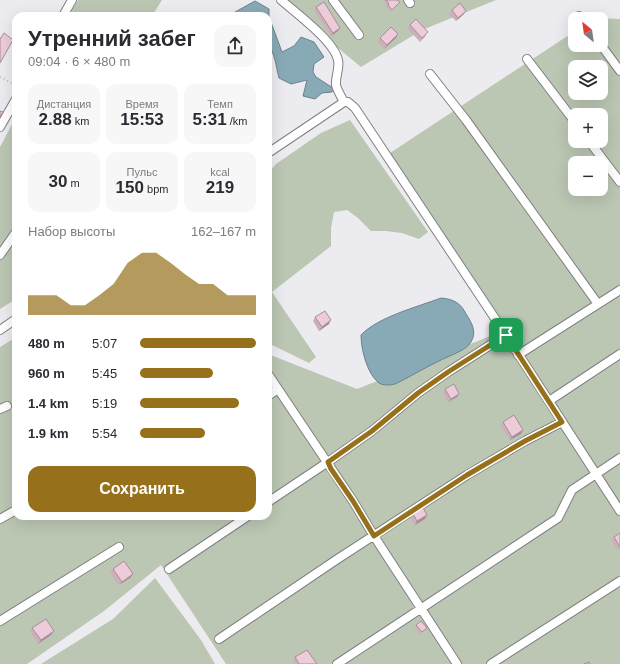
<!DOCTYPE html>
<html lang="ru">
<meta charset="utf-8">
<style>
body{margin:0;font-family:Helvetica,sans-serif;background:#f7f7f7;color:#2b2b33;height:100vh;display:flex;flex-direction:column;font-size:15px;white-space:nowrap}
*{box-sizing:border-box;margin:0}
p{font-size:13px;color:#7c7c81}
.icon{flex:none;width:22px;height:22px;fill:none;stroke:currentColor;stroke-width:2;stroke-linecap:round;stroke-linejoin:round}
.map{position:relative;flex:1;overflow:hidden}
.sheet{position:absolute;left:12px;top:12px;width:260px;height:508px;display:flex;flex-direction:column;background:#fff;border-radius:12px;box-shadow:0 4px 16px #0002}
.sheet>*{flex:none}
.needle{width:26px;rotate:331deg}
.fabs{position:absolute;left:568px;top:12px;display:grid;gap:8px}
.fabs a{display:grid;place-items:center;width:40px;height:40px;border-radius:8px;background:#fff;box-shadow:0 4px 16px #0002;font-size:20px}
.pin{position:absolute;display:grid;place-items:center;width:34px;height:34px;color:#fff;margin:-17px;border-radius:8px;box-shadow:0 2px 6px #0006}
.round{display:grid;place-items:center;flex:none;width:42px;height:42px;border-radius:12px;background:#f7f7f7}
.overview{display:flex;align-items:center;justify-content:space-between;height:68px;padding:0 16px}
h1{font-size:22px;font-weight:800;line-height:30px}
.figures{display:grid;grid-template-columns:repeat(3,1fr);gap:6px;height:68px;padding:4px 16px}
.figures div{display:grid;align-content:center;border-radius:10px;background:#f7f7f7;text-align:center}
.figures b{font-size:17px;font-weight:800}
.figures small{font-size:11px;font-weight:400}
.figures p{font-size:11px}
.chart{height:112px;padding:8px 16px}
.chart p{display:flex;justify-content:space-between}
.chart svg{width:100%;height:72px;margin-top:4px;fill:#97701b;opacity:.7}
.cta{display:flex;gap:8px;margin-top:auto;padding:8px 16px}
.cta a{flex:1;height:46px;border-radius:12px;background:#97701b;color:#fff;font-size:16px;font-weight:800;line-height:46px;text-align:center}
ul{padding:0 16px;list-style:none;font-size:13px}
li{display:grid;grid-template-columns:64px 48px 1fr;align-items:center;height:30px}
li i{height:10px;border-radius:5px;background:#97701b}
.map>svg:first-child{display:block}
.green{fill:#bbc6b3;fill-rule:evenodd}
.water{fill:#88aab6;stroke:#6b838c}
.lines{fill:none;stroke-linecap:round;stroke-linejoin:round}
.minor-casing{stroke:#808083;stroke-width:10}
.path{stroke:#afafb2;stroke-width:1.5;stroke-dasharray:1 3;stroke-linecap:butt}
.minor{stroke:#fff;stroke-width:8}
.wall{fill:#ccafba}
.shaded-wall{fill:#a68e97}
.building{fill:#edcbd8;stroke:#a68e97}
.route-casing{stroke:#fff;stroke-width:8}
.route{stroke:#97701b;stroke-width:5}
</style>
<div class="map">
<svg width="620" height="664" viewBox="0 0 620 664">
<rect width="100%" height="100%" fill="#ecebef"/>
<path class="green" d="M 78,0 L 162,0 L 152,16 L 69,16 Z
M 280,0 L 496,0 L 422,30 L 361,67 Z
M 594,18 L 620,19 L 620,664 L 226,664 L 161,565 L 104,611 L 27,664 L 0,664 L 0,347 L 13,339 L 16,344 L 16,516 L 268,516 L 268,354 L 357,389 L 498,333 L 390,153 L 575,31 L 575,45 L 601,45 L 601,19 L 593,19 ZM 575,67 L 601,67 L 601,93 L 575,93 ZM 575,115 L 601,115 L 601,141 L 575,141 ZM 575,163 L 601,163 L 601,189 L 575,189 Z
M 16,117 L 16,299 L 0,309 L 0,147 Z
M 350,120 L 428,232 L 419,239 L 402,233 L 386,231 L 371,231 L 358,218 L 347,210 L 334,212 L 331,228 L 331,246 L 272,292 L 316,357 L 309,363 L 268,343 L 268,173 L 276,164 L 321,133 Z
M 155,578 L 201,640 L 215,664 L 41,664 L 113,619 Z"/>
<path class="water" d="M 255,1 L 269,9 L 269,17 L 282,52 L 294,46 L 301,37 L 314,42 L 324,57 L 314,64 L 313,72 L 316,77 L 333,88 L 332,92 L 322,93 L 315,99 L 303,96 L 307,80 L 291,84 L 279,78 C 276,67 275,53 268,44 L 268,16 L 228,16 Z
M 441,298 C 453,299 461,303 466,314 C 472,323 477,332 471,342 C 466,351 448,356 439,361 C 424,368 410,377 395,384 C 390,385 384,386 379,383 C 367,374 361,349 361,335 C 378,317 417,307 441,298 Z"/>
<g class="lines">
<g class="minor-casing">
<path id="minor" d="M 281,0 C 296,13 334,41 338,60 C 340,69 335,77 336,85 C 337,90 341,96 344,102
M 333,0 L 359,35
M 408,0 L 410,3
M 63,16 L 72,0
M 579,16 L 581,19
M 601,45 L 620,71
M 527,59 L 575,122
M 430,74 L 466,120 L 598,304
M 0,127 L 16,99
M 589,141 L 620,182
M 268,153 L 344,102 L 348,102 L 355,108 L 506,335 L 620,511
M 0,255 L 16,232
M 0,330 L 16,319
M 518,355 L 620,290
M 268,374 L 353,501 L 374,536 L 457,664
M 268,396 L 278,389
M 549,401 L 620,354
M 0,409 L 7,406
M 268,502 L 328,462 L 372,431 L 418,393 L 448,372 L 506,335
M 0,519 L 16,510
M 169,569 L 248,516
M 0,621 L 119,547
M 219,639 L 336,560 L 467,475 L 525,441 L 562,422
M 337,664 L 558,518 L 572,490 L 620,458
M 491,664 L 620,581"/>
</g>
<path class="path" d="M 0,77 L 16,85"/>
<use href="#minor" class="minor"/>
</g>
<path class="wall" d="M 383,0 L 397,0 L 398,4 L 391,11 L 386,6 L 387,5 Z
M 316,7 L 338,31 L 331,36 L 314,10 Z
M 452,10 L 464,14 L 456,21 L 449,14 Z
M 410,25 L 426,36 L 420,42 L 408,29 Z
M 380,38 L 396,38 L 384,49 L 377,41 Z
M 315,317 L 329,324 L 319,331 L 313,321 Z
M 445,389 L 457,397 L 448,402 L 443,393 Z
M 503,422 L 523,430 L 521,434 L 510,440 L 501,426 Z
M 413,514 L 425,519 L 415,525 L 411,518 Z
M 620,533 L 620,549 L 618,550 L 611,540 L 614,537 Z
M 113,569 L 133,574 L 130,578 L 119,585 L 110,573 Z
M 416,625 L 427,628 L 420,634 L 415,627 Z
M 32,628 L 51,635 L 38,644 L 30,631 Z
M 295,657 L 317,664 L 295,664 L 293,661 Z"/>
<path class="shaded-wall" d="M 466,11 L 464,14 L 456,21 L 458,18 Z
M 340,28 L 338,31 L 331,36 L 333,33 Z
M 398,34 L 396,38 L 384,49 L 387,45 Z
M 331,320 L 329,324 L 319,331 L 322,327 Z
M 459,394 L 457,397 L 448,402 L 451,399 Z
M 523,430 L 521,434 L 510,440 L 512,437 Z
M 427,515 L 425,519 L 415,525 L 417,521 Z
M 133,574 L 130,578 L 119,585 L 122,582 Z
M 54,631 L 51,635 L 38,644 L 41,640 Z"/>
<path class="building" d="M 386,0 L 397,0 L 400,2 L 392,10 L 388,5 L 389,4 Z
M 324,2 L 340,28 L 333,33 L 316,7 Z
M 460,3 L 466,11 L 458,18 L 452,10 Z
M 416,19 L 428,32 L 422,38 L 410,25 Z
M 391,27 L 398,34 L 387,45 L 380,38 Z
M 4,33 L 13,40 L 0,63 L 0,39 Z
M 0,111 L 3,112 L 0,117 Z
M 325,311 L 331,320 L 322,327 L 315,317 Z
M 454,384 L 459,394 L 451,399 L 445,389 Z
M 514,415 L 523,430 L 512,437 L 503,422 Z
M 423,508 L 427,515 L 417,521 L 413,514 Z
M 620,533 L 620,547 L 614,537 Z
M 124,561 L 133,574 L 122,582 L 113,569 Z
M 46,619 L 54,631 L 41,640 L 32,628 Z
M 421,621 L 427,628 L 422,632 L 416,625 Z
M 307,650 L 317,664 L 299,664 L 295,657 Z
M 589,662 L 590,664 L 584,664 Z"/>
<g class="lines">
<g class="route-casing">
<path id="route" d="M 506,335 L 562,422 L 525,441 L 467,475 L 374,536 L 353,501 L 331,469 L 328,462 L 372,431 L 418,393 L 448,372 Z"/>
</g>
<use href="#route" class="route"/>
</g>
</svg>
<div class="fabs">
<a><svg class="needle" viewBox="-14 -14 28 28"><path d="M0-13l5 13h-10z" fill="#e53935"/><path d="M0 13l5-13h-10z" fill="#7c7c81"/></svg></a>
<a><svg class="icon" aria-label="layers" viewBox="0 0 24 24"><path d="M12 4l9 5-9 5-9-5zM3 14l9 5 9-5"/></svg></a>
<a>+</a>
<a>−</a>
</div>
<div class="pin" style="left:506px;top:335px;background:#1e9e55"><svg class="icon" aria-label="arrive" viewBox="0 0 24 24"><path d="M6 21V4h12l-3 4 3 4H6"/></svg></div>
<section class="sheet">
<div class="overview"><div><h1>Утренний забег</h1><p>09:04 · 6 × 480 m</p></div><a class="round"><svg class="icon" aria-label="share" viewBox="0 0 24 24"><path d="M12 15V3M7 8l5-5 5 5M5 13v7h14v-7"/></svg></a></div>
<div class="figures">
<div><p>Дистанция</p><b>2.88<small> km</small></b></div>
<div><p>Время</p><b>15:53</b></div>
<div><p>Темп</p><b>5:31<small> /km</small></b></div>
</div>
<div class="figures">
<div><b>30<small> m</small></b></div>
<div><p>Пульс</p><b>150<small> bpm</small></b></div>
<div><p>kcal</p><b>219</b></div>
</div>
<div class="chart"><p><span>Набор высоты</span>162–167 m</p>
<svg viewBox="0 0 160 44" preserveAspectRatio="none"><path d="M0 44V32L10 32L20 32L30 38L40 38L50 32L60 25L70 12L80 6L90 6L100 12L110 19L120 25L130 25L140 32L150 32L160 32V44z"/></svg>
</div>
<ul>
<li><b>480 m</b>5:07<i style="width:100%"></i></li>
<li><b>960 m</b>5:45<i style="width:63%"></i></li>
<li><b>1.4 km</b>5:19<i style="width:85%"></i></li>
<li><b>1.9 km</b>5:54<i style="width:56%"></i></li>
</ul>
<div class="cta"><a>Сохранить</a></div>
</section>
</div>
